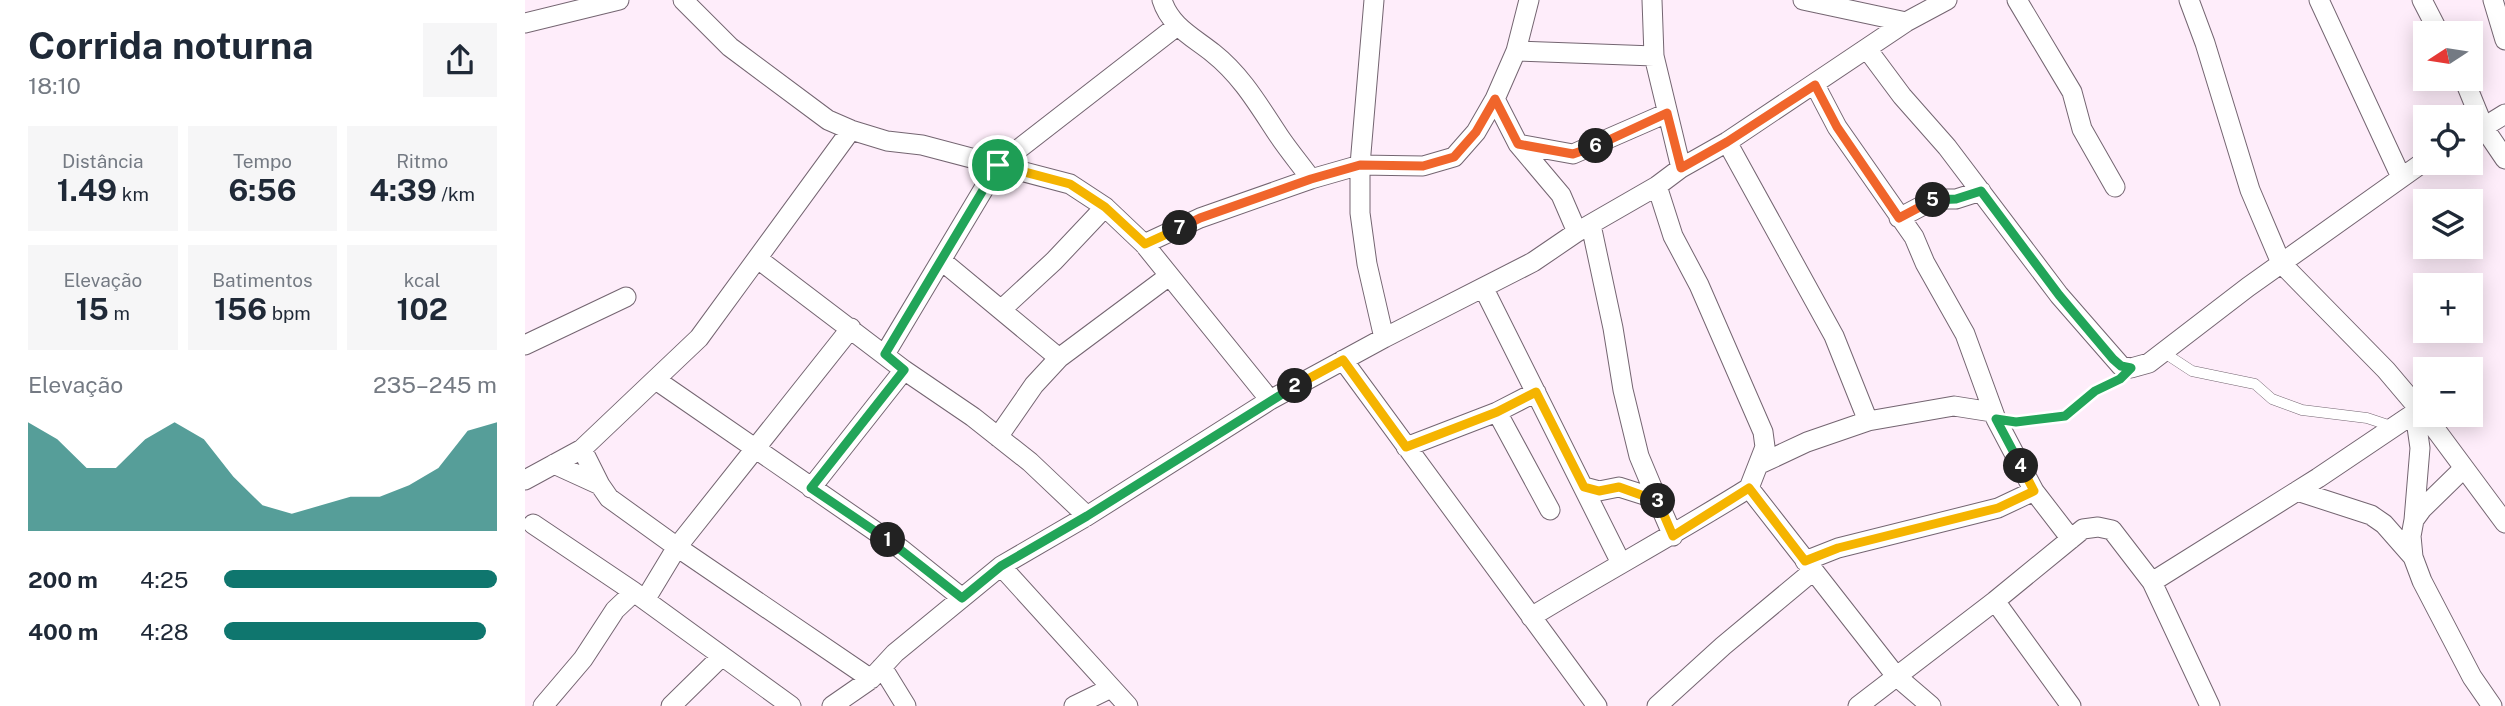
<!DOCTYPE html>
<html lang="pt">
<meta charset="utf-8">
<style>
body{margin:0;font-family:"Public Sans",sans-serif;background:#f6f6f7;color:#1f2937;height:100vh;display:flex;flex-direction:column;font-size:26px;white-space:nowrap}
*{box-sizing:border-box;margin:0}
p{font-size:23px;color:#747a83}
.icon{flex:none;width:38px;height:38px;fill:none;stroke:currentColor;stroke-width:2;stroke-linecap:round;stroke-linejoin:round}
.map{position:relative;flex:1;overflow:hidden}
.sheet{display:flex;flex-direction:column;background:#fff;width:525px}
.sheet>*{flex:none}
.needle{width:46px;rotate:258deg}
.controls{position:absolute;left:1888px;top:21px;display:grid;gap:14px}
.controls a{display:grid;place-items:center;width:70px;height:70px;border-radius:0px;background:#fff;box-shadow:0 4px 18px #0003;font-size:35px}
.pin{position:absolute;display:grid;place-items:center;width:60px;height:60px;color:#fff;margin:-30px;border:4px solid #fff;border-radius:50%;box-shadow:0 2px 7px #0007}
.km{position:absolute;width:35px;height:35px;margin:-18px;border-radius:50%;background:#222;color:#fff;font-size:19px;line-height:35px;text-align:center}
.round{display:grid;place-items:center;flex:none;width:74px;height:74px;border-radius:0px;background:#f6f6f7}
.summary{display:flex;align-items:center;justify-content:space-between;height:119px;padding:0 28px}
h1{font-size:38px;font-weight:700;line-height:52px}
.figures{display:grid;grid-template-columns:repeat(3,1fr);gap:10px;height:119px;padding:7px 28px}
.figures div{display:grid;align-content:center;border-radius:0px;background:#f6f6f7;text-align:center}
.figures b{font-size:30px;font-weight:700}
.figures small{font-size:19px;font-weight:400}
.figures p{font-size:19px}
.chart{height:196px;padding:14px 28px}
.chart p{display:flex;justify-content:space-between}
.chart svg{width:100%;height:126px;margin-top:7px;fill:#0f766e;opacity:.7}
ul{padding:0 28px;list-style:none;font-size:23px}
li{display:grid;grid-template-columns:112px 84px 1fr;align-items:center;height:52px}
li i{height:18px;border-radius:9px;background:#0f766e}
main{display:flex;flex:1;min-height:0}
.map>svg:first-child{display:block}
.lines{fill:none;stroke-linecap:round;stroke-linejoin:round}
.lane-casing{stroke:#746571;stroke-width:11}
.street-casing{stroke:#746571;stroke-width:21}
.lane{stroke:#fff;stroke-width:10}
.street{stroke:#fff;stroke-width:19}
.split-1-casing{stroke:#fff;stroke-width:14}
.split-2-casing{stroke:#fff;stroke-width:14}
.split-3-casing{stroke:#fff;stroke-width:14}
.split-4-casing{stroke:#fff;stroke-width:14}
.split-5-casing{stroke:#fff;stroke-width:14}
.split-6-casing{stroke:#fff;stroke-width:14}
.split-7-casing{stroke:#fff;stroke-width:14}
.split-8-casing{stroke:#fff;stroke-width:14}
.split-1{stroke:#22a559;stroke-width:9}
.split-2{stroke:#22a559;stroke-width:9}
.split-3{stroke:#f5b400;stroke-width:9}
.split-4{stroke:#f5b400;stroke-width:9}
.split-5{stroke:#22a559;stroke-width:9}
.split-6{stroke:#f0652b;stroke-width:9}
.split-7{stroke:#f0652b;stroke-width:9}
.split-8{stroke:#f5b400;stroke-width:9}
</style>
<main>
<section class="sheet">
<div class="summary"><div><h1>Corrida noturna</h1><p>18:10</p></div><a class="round"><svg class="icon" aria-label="share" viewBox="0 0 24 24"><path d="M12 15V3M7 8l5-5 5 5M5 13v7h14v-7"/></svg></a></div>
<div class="figures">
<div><p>Distância</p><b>1.49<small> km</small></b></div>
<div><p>Tempo</p><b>6:56</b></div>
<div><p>Ritmo</p><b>4:39<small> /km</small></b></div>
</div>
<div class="figures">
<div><p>Elevação</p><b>15<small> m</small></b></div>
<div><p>Batimentos</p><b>156<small> bpm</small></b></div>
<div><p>kcal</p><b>102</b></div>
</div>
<div class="chart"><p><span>Elevação</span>235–245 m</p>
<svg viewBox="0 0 160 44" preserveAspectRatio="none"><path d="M0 44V6L10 12L20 22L30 22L40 12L50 6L60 12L70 25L80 35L90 38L100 35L110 32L120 32L130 28L140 22L150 9L160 6V44z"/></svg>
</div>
<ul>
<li><b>200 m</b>4:25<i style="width:100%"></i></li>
<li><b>400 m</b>4:28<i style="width:96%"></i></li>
</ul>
</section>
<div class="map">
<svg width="1980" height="706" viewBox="0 0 1980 706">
<rect width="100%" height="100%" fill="#feedfa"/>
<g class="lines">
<g class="lane-casing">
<path id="lane" d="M 1638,352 L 1667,371 L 1730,384 L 1747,399 L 1777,410 L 1842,418 L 1869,427
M 1471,419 L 1491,422 L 1540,416 L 1570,392 L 1595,379 L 1605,368"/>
</g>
<g class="street-casing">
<path id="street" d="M 158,0 L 205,47 L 303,120 L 326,130 L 362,141 L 397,145 L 545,184 L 580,207 L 619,244 L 745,400
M 637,0 C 645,26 668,37 688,53 C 717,76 734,106 754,136 C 764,151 776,165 786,179
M 849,0 L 835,165 L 835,213 L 842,264 L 859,338
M 1127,0 L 1129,56 L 1156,168
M 1278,0 L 1381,22
M 1492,0 L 1547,92 L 1557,129 L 1590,187
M 1664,0 L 1680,43 L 1725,190 L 1756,263 L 1861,370 L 1905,422 L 1980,523
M 1794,0 L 1876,177
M 1897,0 L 1914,33
M 1968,0 L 1980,40
M 0,23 L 94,0
M 1342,49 L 1377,96 L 1422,147 L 1534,295 L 1596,366 L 1606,368 L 1624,363 L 1723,287 L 1900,161
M 991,51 L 1129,56
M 1939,79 L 1959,128 L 1980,159
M 1290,85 L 1312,127 L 1389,237 L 1400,263 L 1440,334 L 1471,419 L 1509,491 L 1546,539
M 970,99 L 993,144 L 1036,195 L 1052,232
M 1946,135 L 1980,114
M 1202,142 L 1309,336 L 1343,421
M 993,144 L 1048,154 L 1142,113
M 1132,186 L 1148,236 L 1174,285 L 1238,432 L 1240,447 L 1224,488 L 1371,676 L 1406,706
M 1374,218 L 1410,199 L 1431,199 L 1456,191
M 619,244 L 675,218 L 786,179 L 835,165 L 898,166 L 929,157 L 951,132 L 970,99 L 991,51 L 1004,0
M 233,259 L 379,370 L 448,417 L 505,462 L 562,516
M 417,261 L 534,358
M 959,289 L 1096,563
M 477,309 L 529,261 L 580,207
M 0,345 L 101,297
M 360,354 L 473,165 L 652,26
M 818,360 L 1072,706
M 131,380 L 376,549 L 437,598
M 972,412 L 1025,510
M 473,437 L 509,385 L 534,358 L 644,276
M 881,447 L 972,412 L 1011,392
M 57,449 L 75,485 L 84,498 L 152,547 L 346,679
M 29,464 L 75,485
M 1235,464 L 1282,442 L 1343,421 L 1429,406 L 1467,412
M 1939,468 L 1897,509 L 1889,520 L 1886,536 L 1888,557 L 1897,581 L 1947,677 L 1967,706
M 0,480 L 57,449 L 174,338 L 326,130
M 1059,487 L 1074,491 L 1094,487 L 1132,499 L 1114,456 L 1098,390 L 1088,328 L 1066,225
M 286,488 L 379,370
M 1772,491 L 1846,515 L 1859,524 L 1888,557
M 1132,499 L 1148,536
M 1889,520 L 1895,448 L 1890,413
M 8,524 L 109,592 L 266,706
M 1280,561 L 1313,548 L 1473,508 L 1509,491
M 476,566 L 603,706
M 1627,582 L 1793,478 L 1894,410
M 120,600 L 152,547 L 326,328
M 1470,601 L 1546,706
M 1006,617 C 1078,573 1152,533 1224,488
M 357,667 L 381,706
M 18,706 L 58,659 L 90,610 L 109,592
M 146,706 L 197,656
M 307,706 L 346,679 L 370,653 L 476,566 L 562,516 L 745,400 L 859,338 L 1008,262 L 1052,232 L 1132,186 L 1156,168 L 1202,142 L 1381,22 L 1422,0
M 549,706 L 586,688
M 1132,706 L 1198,646 L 1288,571
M 1333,706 L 1470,601 L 1558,529 L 1573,527 L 1587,530 L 1627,582 L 1685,706"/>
</g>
<use href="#lane" class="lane"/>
<use href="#street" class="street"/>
</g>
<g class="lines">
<g class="split-1-casing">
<path id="split-1" d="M 363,540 L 286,488 L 379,370 L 360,354 L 473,165"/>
</g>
<g class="split-2-casing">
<path id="split-2" d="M 363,540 L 437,598 L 476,566 L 562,516 L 770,386"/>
</g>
<g class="split-3-casing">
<path id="split-3" d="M 770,386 L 818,360 L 881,447 L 972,412 L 1011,392 L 1059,487 L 1074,491 L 1094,487 L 1133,501"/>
</g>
<g class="split-4-casing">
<path id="split-4" d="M 1133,501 L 1148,536 L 1224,488 L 1280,561 L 1313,548 L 1473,508 L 1509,491 L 1496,466"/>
</g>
<g class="split-5-casing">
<path id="split-5" d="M 1408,200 L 1431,199 L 1456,191 L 1534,295 L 1588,359 L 1596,366 L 1606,368 L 1595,379 L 1570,391 L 1540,416 L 1491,422 L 1471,419 L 1496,466"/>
</g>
<g class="split-6-casing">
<path id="split-6" d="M 1071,146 L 1142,113 L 1156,168 L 1202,142 L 1290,85 L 1312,127 L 1374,218 L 1408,200"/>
</g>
<g class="split-7-casing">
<path id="split-7" d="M 655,228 L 675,218 L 786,179 L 835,165 L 898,166 L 929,157 L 951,132 L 970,99 L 993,144 L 1048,154 L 1071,146"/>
</g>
<g class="split-8-casing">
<path id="split-8" d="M 473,165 L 545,184 L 580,207 L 620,244 L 655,228"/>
</g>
<use href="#split-1" class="split-1"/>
<use href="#split-2" class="split-2"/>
<use href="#split-3" class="split-3"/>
<use href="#split-4" class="split-4"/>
<use href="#split-5" class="split-5"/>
<use href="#split-6" class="split-6"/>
<use href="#split-7" class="split-7"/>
<use href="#split-8" class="split-8"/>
</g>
</svg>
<div class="controls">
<a><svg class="needle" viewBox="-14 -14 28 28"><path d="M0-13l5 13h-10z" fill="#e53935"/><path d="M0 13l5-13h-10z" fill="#747a83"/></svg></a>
<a><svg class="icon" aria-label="locate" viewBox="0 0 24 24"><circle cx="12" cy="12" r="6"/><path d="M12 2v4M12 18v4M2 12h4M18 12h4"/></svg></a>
<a><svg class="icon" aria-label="layers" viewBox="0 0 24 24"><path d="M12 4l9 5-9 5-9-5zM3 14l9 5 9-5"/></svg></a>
<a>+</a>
<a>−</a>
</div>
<div class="pin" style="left:473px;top:165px;background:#1e9e55"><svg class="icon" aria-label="arrive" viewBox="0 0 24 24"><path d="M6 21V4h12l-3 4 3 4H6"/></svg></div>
<b class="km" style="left:363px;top:540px">1</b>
<b class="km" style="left:770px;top:386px">2</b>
<b class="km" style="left:1133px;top:501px">3</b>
<b class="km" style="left:1496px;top:466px">4</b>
<b class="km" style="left:1408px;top:200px">5</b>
<b class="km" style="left:1071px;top:146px">6</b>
<b class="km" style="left:655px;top:228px">7</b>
</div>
</main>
